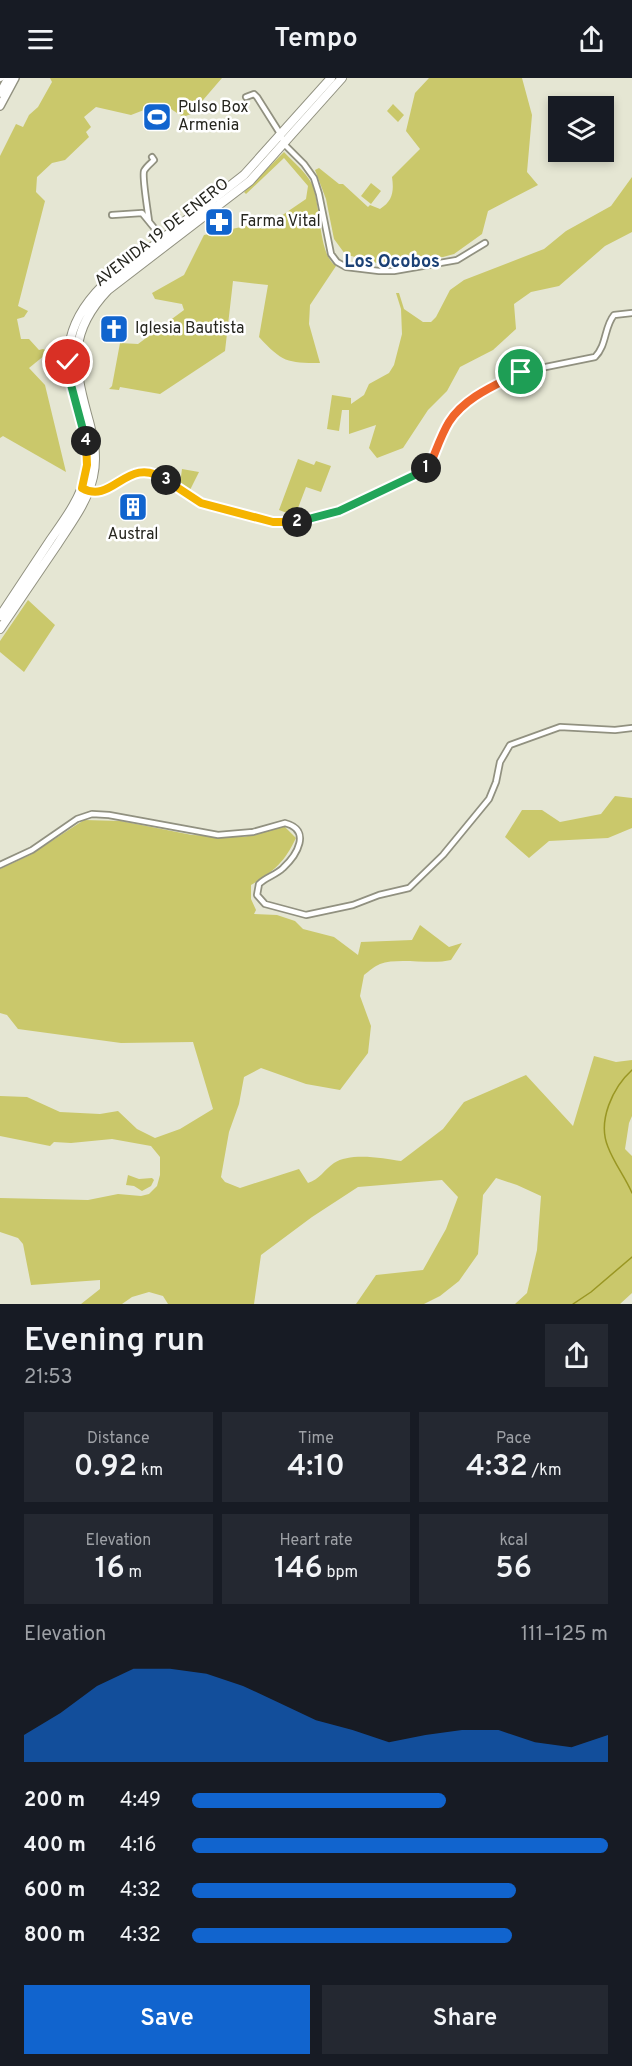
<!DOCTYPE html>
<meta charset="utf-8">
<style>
body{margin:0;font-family:Overpass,sans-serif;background:#242831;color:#f1f3f6;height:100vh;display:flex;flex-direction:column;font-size:22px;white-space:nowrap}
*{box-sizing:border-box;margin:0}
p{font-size:20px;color:#9ea1a6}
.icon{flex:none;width:33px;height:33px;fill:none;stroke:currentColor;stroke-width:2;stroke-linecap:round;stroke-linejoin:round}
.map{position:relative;height:1226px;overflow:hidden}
.sheet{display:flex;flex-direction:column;background:#171b24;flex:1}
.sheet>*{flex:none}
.fabs{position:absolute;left:548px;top:18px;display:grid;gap:12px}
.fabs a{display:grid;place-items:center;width:66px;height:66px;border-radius:0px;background:#171b24;box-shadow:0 3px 9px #0003;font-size:30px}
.pin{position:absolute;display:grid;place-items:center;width:51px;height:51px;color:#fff;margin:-26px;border:3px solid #fff;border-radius:50%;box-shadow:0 2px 6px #0007}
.km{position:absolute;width:30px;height:30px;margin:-15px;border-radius:50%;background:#222;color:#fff;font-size:16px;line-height:30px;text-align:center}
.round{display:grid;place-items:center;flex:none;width:63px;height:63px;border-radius:0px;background:#242831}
.summary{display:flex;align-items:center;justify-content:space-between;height:102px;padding:0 24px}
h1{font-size:33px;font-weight:600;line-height:45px}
.figures{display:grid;grid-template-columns:repeat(3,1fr);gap:9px;height:102px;padding:6px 24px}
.figures div{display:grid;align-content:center;border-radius:0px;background:#242831;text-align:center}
.figures b{font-size:30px;font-weight:600}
.figures small{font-size:16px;font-weight:400}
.figures p{font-size:16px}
.chart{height:168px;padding:12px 24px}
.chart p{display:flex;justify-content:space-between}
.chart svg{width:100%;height:108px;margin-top:6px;fill:#1164ce;opacity:.7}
.action{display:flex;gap:12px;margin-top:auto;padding:12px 24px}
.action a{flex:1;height:69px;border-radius:0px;background:#1164ce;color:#fff;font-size:24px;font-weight:600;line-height:69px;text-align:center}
.action a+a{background:#242831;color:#f1f3f6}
ul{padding:0 24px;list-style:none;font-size:20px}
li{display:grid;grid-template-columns:96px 72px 1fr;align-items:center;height:45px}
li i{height:15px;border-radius:8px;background:#1164ce}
header{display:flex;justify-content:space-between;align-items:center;height:78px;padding:0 24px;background:#171b24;font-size:27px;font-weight:600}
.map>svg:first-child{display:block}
.green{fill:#cac86b}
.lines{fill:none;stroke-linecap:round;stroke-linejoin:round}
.stream{stroke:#999623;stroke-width:1.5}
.minor-casing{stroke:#919180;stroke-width:8}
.secondary-casing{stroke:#919180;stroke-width:10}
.primary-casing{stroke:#919180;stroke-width:10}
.minor{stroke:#fff;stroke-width:4.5}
.secondary{stroke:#fff;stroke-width:7}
.primary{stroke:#fff;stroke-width:8}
.split-1-casing{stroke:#fff;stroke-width:12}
.split-2-casing{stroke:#fff;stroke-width:12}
.split-3-casing{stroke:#fff;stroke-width:12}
.split-4-casing{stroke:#fff;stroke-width:12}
.split-5-casing{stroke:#fff;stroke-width:12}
.split-1{stroke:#f0652b;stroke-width:8}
.split-2{stroke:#22a559;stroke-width:8}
.split-3{stroke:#f5b400;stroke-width:8}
.split-4{stroke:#f5b400;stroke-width:8}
.split-5{stroke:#22a559;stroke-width:8}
.labels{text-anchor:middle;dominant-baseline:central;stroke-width:5;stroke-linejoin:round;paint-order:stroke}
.poi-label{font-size:16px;fill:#26261f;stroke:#fff;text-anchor:start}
.street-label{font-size:16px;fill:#26261f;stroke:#fff}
.neighbourhood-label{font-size:18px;font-weight:bold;fill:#1b4175;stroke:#fff}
</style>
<header><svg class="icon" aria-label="menu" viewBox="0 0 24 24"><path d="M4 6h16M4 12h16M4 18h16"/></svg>Tempo<svg class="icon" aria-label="share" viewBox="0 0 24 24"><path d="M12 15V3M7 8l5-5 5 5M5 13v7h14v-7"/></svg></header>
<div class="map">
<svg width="632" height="1226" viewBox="0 0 632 1226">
<rect width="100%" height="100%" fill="#e5e6d3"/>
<path class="green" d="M 50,0 L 222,0 L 191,36 L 183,39 L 162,25 L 131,37 L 96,29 L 84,39 L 91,49 L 86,54 L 89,59 L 65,82 L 52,85 L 37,99 L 36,114 L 45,123 L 18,228 L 28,233 L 24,239 L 17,241 L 21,261 L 29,261 L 39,272 L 43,271 L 55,277 L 65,278 L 65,287 L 54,286 L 45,277 L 29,290 L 45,307 L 66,394 L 3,358 L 0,360 L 0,78 L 16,46 L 23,49 L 29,37 L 38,29 L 52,4 Z
M 334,0 L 339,0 L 249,100 L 168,163 L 166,161 L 233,109 Z
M 429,0 L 522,0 L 532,37 L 527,94 L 538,107 L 488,133 L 482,156 L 454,176 L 443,179 L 420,178 L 406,185 L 393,183 L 385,186 L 371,184 L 345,176 L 334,161 L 326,121 L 315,92 L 319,90 L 339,106 L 343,106 L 368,129 L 370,127 L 380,131 C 393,123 394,113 392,99 L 420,71 L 406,53 L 415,15 Z
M 393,26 L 404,37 L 398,44 L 387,33 Z
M 284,74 C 294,85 305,93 312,106 C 321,126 318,177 336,188 L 310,227 L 309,246 L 320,285 C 287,285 282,284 259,259 L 268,207 L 233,203 L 225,273 L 160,316 L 120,309 L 119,312 L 109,311 L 112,308 L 120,265 L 138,266 L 184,232 L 182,226 L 155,221 L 152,215 L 184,197 L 204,157 L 255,146 L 262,151 L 306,121 L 308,108 L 284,80 L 246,116 L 244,114 Z
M 632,99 L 632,154 L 605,168 L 559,208 L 531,214 L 514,226 L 516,251 L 493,272 L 460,289 L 447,313 L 428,332 L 403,370 L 377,380 L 369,370 L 376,347 L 349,356 L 349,332 L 342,332 L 339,353 L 327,351 L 332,317 L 351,320 L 351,326 L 364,317 L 369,306 L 389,295 L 394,287 L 402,256 L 401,231 L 396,215 L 399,215 L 404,231 L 423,244 L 431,244 L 436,239 L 450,212 L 464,202 L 544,171 L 566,153 L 611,128 Z
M 371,105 L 381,113 L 371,126 L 361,118 Z
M 298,381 L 314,387 L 316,383 L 331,388 L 321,414 L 306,409 L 295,438 L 279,432 Z
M 182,391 L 199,394 L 189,414 L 180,406 Z
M 28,522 L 55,547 L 24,594 L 0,574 L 0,563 Z
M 615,718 L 632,720 L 632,750 L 608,760 L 549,763 L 529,780 L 505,759 L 522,732 L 542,732 L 560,744 L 601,736 Z
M 84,742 L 121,743 L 192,757 L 244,759 L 284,748 L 296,760 C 284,785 274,793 251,807 L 251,821 L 256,832 L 254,836 L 277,837 L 295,843 L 303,851 L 334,859 L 358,877 L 361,864 L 412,862 L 420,847 L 449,869 L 462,865 L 451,882 C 431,887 398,879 380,886 C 375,888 369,893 364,897 L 360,918 L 371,948 L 368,975 L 340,1012 L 306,1006 L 261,990 L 244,999 L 239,1026 L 229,1054 L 221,1099 L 225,1104 L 240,1110 L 299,1091 L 308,1105 C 320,1101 324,1092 334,1085 C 350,1074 383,1080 401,1083 L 443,1051 L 464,1024 L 526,997 L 573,1048 L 594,978 L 616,984 L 632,982 L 632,1038 L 629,1045 L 625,1071 L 632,1078 L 632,1215 L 620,1226 L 515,1226 L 527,1215 L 537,1172 L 541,1118 L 517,1107 L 496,1100 L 483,1117 L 478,1176 L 459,1203 L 440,1218 L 424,1226 L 356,1226 L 376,1197 L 423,1192 L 446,1151 L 458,1119 L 442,1102 L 358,1109 L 312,1139 L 261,1177 L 254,1226 L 168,1226 L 163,1218 L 149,1214 L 132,1219 L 122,1226 L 81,1226 L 100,1211 L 100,1202 L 31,1207 L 23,1166 L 18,1160 L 0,1154 L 0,1120 L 88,1122 L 118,1116 L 141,1118 L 149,1116 L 157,1108 L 160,1097 L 160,1079 L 151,1068 L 112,1061 L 71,1065 L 54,1064 L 50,1068 L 0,1058 L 0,1018 L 27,1019 L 60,1034 L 100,1036 L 118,1033 L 137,1051 L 155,1060 L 180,1051 L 213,1031 L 193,964 L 121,965 L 18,951 L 7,937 L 0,935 L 0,791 L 30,777 Z
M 128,1097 L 139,1101 L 152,1100 L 154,1102 L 151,1108 L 142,1113 L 134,1108 L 126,1107 Z"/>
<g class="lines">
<path class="stream" d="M 632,992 C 613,1009 597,1043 608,1069 C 614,1085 625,1099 632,1115
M 573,1226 L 591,1214 L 632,1179"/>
<g class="minor-casing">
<path id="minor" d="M 0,1 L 2,0
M 246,19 L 254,16 L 257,19 L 281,57 L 284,66 L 304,86 L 314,100 L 319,116 L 331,176 L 337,184 L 346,189 L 379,193 L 394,193 L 457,182 L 485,165
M 112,137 L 142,135 L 164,162
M 149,143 C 148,134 142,99 144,93 C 146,89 151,85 154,82 L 152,79
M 87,413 L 94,415 L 99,414 L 135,394 L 144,393 L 159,397 L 201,425 L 241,437 L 288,445 L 319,438 L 339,433 L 366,420 L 417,396 L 430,387 L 449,344 L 470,322 L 521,294 L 595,279 C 607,267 604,249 614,237 L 632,235
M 0,787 L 32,772 L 77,741 L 92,736 L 109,737 L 218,757 L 253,754 L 285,745 C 312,752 297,777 283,790 C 276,797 266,799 259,806 L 257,817 L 265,826 L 306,837 L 353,827 L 379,817 L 409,810 L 443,777 L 489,721 L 496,704 L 500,684 L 510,667 L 560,649 L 615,652 L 632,650"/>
</g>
<g class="secondary-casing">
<path id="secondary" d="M 0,15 L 8,0
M 0,28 L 15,0"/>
</g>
<g class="primary-casing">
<path id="primary" d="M 0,538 C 17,512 34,487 51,461 C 65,441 80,421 86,397 C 90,376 85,358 79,338 C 64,284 60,250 103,207 L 244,97 L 331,0
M 0,551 C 19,523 38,495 57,467 C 71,445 87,425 93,399 C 98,377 93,357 87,336 C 73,285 69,253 108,212 L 250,103 L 342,0"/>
</g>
<use href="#minor" class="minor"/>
<use href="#secondary" class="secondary"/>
<use href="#primary" class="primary"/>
</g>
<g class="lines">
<g class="split-1-casing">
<path id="split-1" d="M 426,390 L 430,387 C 436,373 441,357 449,344 C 465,319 496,307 521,294"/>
</g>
<g class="split-2-casing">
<path id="split-2" d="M 297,444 L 339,433 L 417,396 L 426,390"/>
</g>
<g class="split-3-casing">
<path id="split-3" d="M 166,402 L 201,425 L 273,444 L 297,444"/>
</g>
<g class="split-4-casing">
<path id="split-4" d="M 86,363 L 87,387 L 82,410 C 113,428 127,375 166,402"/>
</g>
<g class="split-5-casing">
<path id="split-5" d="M 68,284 L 70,303 L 86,363"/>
</g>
<use href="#split-1" class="split-1"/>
<use href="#split-2" class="split-2"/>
<use href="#split-3" class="split-3"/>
<use href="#split-4" class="split-4"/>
<use href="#split-5" class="split-5"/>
</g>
<defs>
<g id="stadium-square" transform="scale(1.5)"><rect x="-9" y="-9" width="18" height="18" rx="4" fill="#1164ce" stroke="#fff"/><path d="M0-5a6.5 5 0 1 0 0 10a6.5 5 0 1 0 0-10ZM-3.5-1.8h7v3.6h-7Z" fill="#fff"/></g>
<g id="pharmacy-square" transform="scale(1.5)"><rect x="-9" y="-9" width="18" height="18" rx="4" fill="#1164ce" stroke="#fff"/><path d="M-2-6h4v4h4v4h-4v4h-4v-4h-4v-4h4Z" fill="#fff"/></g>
<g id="church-square" transform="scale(1.5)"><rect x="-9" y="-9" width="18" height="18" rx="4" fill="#1164ce" stroke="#fff"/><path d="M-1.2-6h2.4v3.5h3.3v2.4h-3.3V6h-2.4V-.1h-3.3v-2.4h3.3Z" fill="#fff"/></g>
<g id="building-square" transform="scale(1.5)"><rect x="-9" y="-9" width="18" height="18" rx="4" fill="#1164ce" stroke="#fff"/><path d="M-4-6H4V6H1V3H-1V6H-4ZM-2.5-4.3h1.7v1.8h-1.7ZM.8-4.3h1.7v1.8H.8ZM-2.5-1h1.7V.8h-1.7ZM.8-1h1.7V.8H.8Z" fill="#fff"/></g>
</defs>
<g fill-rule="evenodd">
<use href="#stadium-square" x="157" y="39"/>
<use href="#pharmacy-square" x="219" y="144"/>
<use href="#church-square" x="114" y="251"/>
<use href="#building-square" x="133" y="429"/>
</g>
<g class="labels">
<g class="poi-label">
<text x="178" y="30">Pulso Box<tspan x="178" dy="18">Armenia</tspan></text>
<text x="240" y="144">Farma Vital</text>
<text x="135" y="251">Iglesia Bautista</text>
<text x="133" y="457" text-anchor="middle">Austral</text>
</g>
<g class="street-label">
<text transform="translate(162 155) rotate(-38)">AVENIDA 19 DE ENERO</text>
</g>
<g class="neighbourhood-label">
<text x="392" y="184">Los Ocobos</text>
</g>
</g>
</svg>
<div class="fabs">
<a><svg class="icon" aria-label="layers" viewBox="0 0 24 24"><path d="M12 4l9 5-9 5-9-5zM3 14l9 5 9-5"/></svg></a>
</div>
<div class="pin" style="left:521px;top:294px;background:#1e9e55"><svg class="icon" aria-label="arrive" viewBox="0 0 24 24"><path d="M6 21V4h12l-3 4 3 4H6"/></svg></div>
<div class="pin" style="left:68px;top:284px;background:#d93025"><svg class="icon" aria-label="check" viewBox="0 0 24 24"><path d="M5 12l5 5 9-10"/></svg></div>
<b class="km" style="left:426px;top:390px">1</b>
<b class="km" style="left:297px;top:444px">2</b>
<b class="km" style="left:166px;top:402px">3</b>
<b class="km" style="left:86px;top:363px">4</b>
</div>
<section class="sheet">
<div class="summary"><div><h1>Evening run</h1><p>21:53</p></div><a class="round"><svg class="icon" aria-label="share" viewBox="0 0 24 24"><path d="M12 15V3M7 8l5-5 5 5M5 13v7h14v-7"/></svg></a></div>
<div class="figures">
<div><p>Distance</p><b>0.92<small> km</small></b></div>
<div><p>Time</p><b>4:10</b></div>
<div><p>Pace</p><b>4:32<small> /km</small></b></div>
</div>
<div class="figures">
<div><p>Elevation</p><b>16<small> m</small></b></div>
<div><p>Heart rate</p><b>146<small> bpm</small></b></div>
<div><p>kcal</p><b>56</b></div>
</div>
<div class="chart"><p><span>Elevation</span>111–125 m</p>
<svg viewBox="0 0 160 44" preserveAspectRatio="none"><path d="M0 44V33L10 24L20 13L30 6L40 6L50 8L60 13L70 20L80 27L90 31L100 36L110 33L120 31L130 31L140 36L150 38L160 33V44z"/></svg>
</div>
<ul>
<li><b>200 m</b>4:49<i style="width:61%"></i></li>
<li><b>400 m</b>4:16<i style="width:100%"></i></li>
<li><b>600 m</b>4:32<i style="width:78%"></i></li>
<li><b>800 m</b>4:32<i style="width:77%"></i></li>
</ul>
<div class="action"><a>Save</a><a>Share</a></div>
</section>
